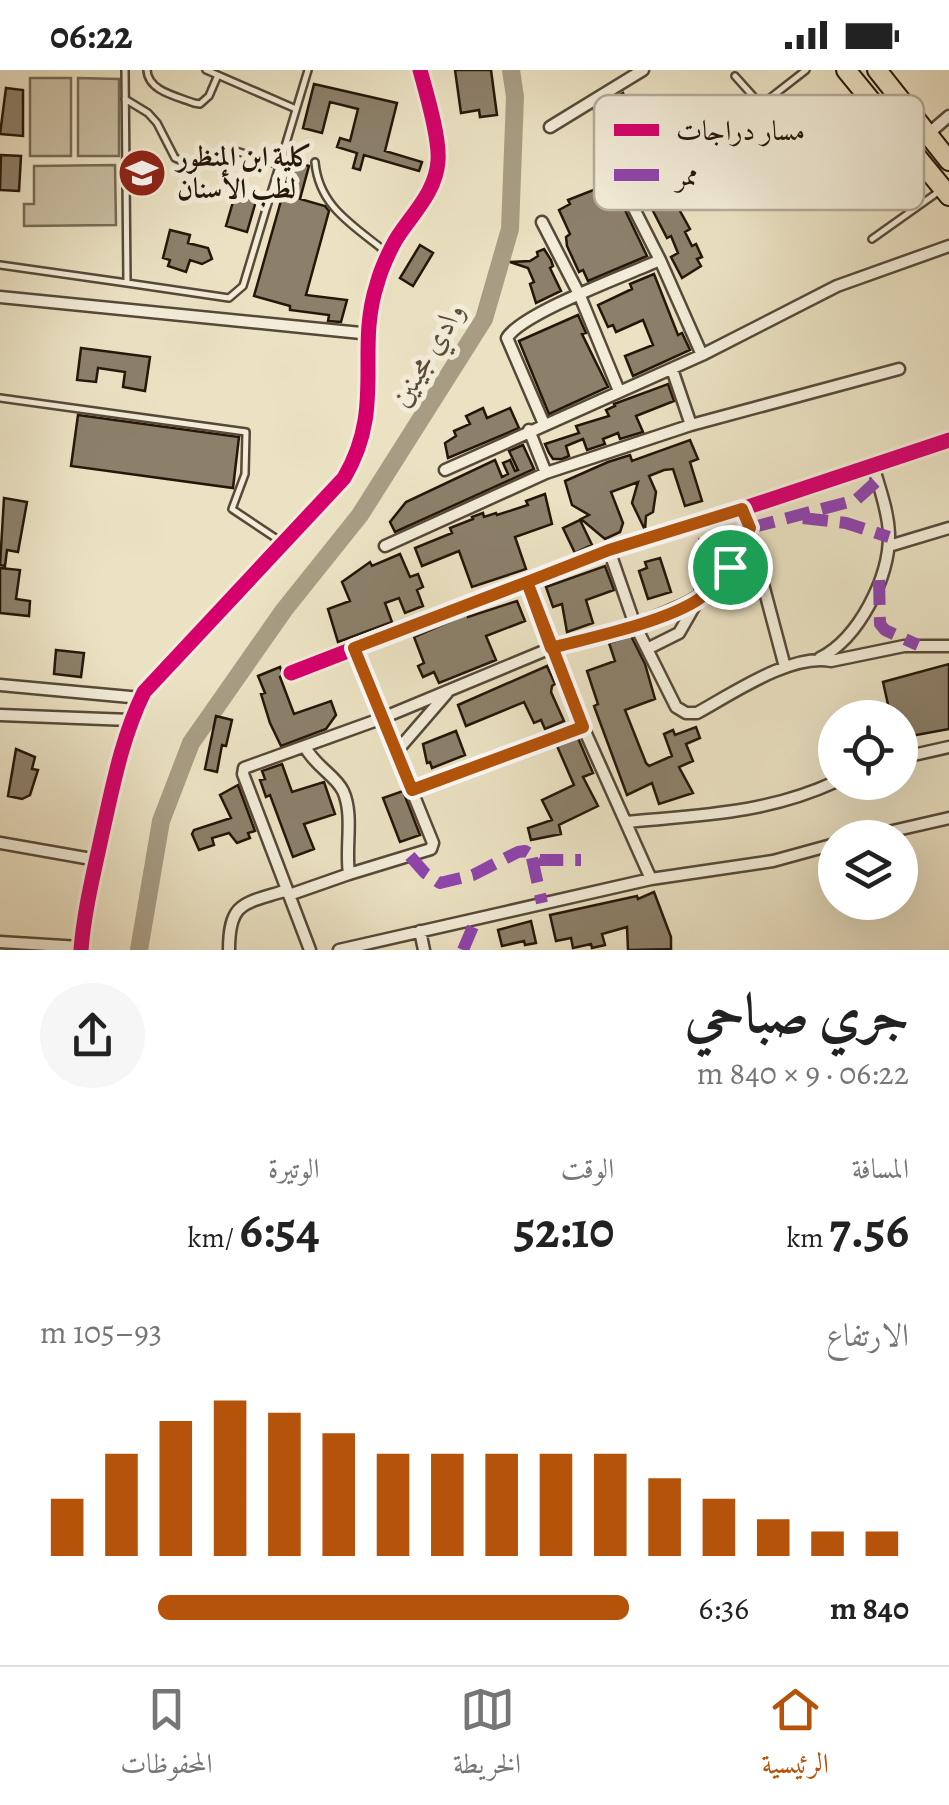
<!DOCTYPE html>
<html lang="ar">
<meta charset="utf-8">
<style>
body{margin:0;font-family:Alegreya,Amiri,serif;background:#f6f6f6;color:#222;direction:rtl;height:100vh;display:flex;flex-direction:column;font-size:38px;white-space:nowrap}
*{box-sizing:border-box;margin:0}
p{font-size:32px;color:#767676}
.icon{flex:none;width:55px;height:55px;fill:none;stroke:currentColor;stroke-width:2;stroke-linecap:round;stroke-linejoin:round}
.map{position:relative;height:880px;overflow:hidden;direction:ltr}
.drawer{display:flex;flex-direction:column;background:#fff;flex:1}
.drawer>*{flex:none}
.tools{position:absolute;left:818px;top:630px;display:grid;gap:20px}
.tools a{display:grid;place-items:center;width:100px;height:100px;border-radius:50%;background:#fff;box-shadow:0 10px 40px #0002;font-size:50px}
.pin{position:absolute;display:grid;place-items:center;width:85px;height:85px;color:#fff;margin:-42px;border:5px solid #fff;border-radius:50%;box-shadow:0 2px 10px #0007}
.round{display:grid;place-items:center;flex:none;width:105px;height:105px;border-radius:52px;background:#f6f6f6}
.summary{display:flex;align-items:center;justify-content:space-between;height:170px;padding:0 40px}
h1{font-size:55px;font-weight:600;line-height:75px}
.stats{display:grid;grid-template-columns:repeat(3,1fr);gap:15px;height:170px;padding:10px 40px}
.stats div{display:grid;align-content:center}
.stats b{font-size:50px;font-weight:600}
.stats small{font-size:28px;font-weight:400}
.stats p{font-size:28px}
.chart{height:280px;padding:20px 40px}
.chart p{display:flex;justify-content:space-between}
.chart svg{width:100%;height:180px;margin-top:10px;stroke:#b45309;stroke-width:6}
ul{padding:0 40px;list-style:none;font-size:32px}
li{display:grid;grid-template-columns:160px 120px 1fr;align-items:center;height:75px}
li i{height:25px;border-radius:12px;background:#b45309}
.status{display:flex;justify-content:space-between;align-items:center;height:70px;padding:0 50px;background:#fff;direction:ltr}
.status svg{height:28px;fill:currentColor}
.tabs{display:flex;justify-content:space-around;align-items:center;height:140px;border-top:2px solid #e0e0e0;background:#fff;font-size:28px;color:#767676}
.tabs a{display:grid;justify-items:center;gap:5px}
.tabs .current{color:#b45309}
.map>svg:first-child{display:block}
.green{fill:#c9bfa3;stroke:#776a56;stroke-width:2.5}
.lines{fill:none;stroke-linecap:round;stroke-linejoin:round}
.river{stroke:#a89d84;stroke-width:18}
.building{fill:#8c806a;stroke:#251609;stroke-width:2.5}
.service-casing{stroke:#564938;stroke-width:10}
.minor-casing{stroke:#564938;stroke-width:15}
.trunk-casing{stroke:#251609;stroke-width:22}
.service{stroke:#f2ecd8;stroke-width:5}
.minor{stroke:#f2ecd8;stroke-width:10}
.trunk{stroke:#ebe2c3;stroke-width:18}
.quiet{stroke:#8e44ad;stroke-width:12;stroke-dasharray:25 12;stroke-linecap:butt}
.cycleway-casing{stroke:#f2ecd8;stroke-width:21}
.cycleway{stroke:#d6006c;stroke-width:15}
.route-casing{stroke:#fff;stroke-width:20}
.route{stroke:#b45309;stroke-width:12}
.labels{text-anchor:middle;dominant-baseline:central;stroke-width:10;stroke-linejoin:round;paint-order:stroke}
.poi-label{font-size:28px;font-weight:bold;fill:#251609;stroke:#f2ecd8;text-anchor:start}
.water-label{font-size:30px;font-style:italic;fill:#594c3a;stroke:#f2ecd8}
.key{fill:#f2ecd8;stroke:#b4ac9a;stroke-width:2.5}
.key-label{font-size:28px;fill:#251609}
</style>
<div class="status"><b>06:22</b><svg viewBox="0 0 49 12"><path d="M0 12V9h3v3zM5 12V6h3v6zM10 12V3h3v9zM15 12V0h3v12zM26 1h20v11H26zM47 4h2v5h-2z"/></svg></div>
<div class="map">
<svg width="949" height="880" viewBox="0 0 949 880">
<rect width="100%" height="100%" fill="#ebe2c3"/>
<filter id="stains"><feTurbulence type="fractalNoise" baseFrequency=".002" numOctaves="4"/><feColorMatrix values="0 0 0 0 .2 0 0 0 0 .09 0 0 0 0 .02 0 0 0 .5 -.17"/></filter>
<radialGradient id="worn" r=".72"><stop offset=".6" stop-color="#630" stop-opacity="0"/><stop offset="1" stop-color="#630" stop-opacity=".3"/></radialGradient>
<path class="green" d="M 30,8 L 71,8 L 71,86 L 30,86 Z
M 78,8 L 119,9 L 119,86 L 78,86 Z
M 115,95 L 116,155 L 24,156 L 24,134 L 34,134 L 34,96 Z"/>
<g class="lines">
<path class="river" d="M 139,880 L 161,751 L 191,673 L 284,540 L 360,445 L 484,249 L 510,159 L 515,27 L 511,0"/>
</g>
<path class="building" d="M 455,0 L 491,0 L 497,45 L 480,47 L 479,40 L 461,43 Z
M 314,14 L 397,33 L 385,81 L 422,92 L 419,101 L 364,85 L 360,100 L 353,98 L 357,83 L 337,77 L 340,68 L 350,71 L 358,39 L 330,32 L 322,63 L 303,58 Z
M 6,18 L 23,20 L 23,66 L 0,64 Z
M 623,23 L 630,43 L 610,54 L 607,48 L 602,50 L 594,40 Z
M 1,85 L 21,86 L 19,121 L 0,120 Z
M 292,92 L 309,96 L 300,129 L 325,136 L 329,141 L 306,225 L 347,230 L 341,252 L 328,251 L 329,245 L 290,240 L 290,236 L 254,226 Z
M 639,96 L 674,113 L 666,129 L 675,132 L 690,159 L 685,162 L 692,176 L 696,174 L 702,187 L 697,189 L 701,196 L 682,208 L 671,187 L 678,183 L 671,166 L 667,168 L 653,141 L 660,122 L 632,111 Z
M 606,115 L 614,117 L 647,186 L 588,211 L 583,200 L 579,202 L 567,176 L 566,167 L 570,164 L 559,140 L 570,134 L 568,130 Z
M 235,125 L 256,131 L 247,162 L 226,156 Z
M 170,160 L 190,165 L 188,173 L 208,178 L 212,189 L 202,194 L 190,190 L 186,202 L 168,196 L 170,190 L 163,188 Z
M 420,175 L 433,183 L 413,216 L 400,208 Z
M 544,179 L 551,190 L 553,196 L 550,198 L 561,221 L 536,233 L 530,214 L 534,212 L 528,198 L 510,192 L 530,191 L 538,186 L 537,182 Z
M 654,204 L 678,265 L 682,263 L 690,280 L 633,306 L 625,286 L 653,275 L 643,250 L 616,262 L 613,255 L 608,257 L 598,235 L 632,219 L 630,214 Z
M 578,245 L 586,263 L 582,264 L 608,317 L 549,344 L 519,271 Z
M 81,278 L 150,287 L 145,321 L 123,317 L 125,302 L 98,298 L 96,312 L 77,310 Z
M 668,314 L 674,331 L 636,346 L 643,362 L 620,369 L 618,363 L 603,369 L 605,374 L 587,380 L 583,369 L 566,376 L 569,386 L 562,389 L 553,389 L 549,383 L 545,374 L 579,363 L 576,356 L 609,346 L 606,340 L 615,336 L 614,334 Z
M 483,338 L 487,348 L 510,338 L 519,358 L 448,388 L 445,373 L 456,366 L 454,361 L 470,354 L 466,346 Z
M 78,345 L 239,367 L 233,418 L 71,396 Z
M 690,370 L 698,389 L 690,392 L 702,431 L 685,436 L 673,399 L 664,400 L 649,406 L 656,422 L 653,442 L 646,446 L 645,460 L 632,433 L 638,412 L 611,422 L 623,453 L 620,462 L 605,469 L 581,449 L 589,445 L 572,435 L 565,411 L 608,392 L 630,385 L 632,391 Z
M 523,375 L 534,399 L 395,462 L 390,452 L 406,432 L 495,390 L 502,407 L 508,404 L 503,393 L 510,390 L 515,401 L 518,400 L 509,381 Z
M 545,424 L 552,454 L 515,467 L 526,499 L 472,517 L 459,481 L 422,496 L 415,478 L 452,463 L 450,458 L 473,449 L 472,447 L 483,443 L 484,447 L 496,443 L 497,445 L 528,435 L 526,431 Z
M 4,428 L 27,432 L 18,482 L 7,480 L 5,496 L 0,495 Z
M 580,450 L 592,475 L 575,483 L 563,458 Z
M 400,484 L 410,507 L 418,504 L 423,517 L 417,520 L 423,536 L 405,543 L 399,528 L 385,533 L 392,552 L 338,572 L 328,539 L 350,531 L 342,512 L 370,492 L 372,496 Z
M 660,488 L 671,522 L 648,529 L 639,501 L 647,498 L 645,492 Z
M 605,496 L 614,520 L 586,530 L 593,553 L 567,562 L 562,534 L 553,537 L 546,517 Z
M 0,498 L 20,500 L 16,529 L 30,531 L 29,546 L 0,543 Z
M 517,531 L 525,551 L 486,566 L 496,590 L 439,613 L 434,602 L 423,607 L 418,596 L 424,593 L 414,567 L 467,544 L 468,547 Z
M 631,566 L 645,594 L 655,629 L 625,640 L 646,693 L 649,696 L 672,686 L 664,664 L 673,660 L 675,665 L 696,657 L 700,668 L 686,674 L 693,691 L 679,697 L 693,723 L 659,734 L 652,713 L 627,725 L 594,636 L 598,634 L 587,601 L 615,591 L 609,573 Z
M 56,580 L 84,583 L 81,607 L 54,604 Z
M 949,594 L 949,659 L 900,668 L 900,648 L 891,648 L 883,612 Z
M 547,596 L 555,614 L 552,616 L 551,622 L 564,651 L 545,659 L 541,650 L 534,653 L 524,632 L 466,656 L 458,635 Z
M 280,597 L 283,605 L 280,607 L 294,644 L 331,631 L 336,645 L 326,659 L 281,676 L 270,653 L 261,624 L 265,623 L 258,606 Z
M 216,646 L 232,650 L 226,676 L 222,675 L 217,702 L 205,699 Z
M 456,661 L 465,685 L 432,698 L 430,692 L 427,693 L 423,674 Z
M 578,668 L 593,703 L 583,707 L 598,736 L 559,755 L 561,764 L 531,770 L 528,758 L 552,750 L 542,730 L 574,715 L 557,676 Z
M 16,679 L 35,687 L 32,699 L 38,700 L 30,725 L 22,729 L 8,726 Z
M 282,694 L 292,722 L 324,712 L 335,744 L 304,754 L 314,779 L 293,787 L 270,725 L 266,727 L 260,710 L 265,709 L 262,701 Z
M 238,715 L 255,761 L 248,763 L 250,768 L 237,773 L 229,763 L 212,768 L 214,775 L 199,780 L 192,764 L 194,760 L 231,748 L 220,725 Z
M 403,721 L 420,765 L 400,772 L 383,728 Z
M 654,822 L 671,867 L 671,879 L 628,880 L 627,857 L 602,864 L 605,875 L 592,878 L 591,874 L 573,878 L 571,868 L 556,871 L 550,845 L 637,826 L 638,829 Z
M 531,851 L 536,873 L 525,875 L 524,871 L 502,876 L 498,860 Z"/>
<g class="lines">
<g class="service-casing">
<path id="service" d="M 147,0 C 148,21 176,26 194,33 L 200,34 L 209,26 L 218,5
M 206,0 L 296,39
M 735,6 L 761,35 L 806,0
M 125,29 L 148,43 L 157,53 L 175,88 L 190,94 L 204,94 L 233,80 L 279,95
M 315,92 C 319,137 353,155 386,182
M 748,97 L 766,117 L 776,118 C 810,93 840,67 876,44
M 872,169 L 941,120
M 0,195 L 127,213 L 125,0
M 127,213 L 229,228 L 243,216 L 308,0
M 0,328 L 246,362 L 245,404 L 232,439 L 283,473"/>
</g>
<g class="minor-casing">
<path id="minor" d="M 550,57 L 643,0
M 928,64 L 949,46
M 625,121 L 660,190 L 702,285
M 542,152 L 580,226 L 619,321
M 0,227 L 371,264
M 544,354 L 507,268 C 522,243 629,204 660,190
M 691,355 L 899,299
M 529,360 L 546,403
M 445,400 L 702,285 L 837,216 L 949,176
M 743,439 L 785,597
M 750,458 C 715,527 703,527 635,555 L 676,637 L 686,643 L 697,643 C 732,624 791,583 831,591 L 904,576 L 949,576
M 385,476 L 546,403 L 691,355 L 672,299
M 889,476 L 949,458
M 527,512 L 583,657 L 651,809
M 647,579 L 679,563 L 698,530
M 820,588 C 859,568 890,507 889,463 C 888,440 879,417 873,395
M 291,603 L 609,480 L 706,451 L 949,370
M 0,615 L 141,628
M 0,645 L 130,650
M 396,682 L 447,623
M 900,688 L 949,677
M 412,719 L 583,657
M 626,752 C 700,745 765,744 835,712
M 862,768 L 949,748
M 0,773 L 97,790
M 349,804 L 431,779 L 433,773 L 354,578
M 289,825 L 349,804 C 345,777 354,745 343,721 C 335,705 316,697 305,677
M 420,861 L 424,880
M 0,872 L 80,877
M 81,880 C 84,841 94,802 102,764 C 113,715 122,667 144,622 L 344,408 C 386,337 355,282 377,214 C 381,199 388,184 395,171 C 410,146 436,123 438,91 C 440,68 426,22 420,0
M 229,880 C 229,830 245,834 287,820
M 310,880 L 243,704 L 244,698 L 380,649 L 551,578 L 635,555 L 609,480
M 339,880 L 651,809 L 773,791 L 835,774"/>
</g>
<g class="trunk-casing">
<path id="trunk" d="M 846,0 L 949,126
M 877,0 L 949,91"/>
</g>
<use href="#service" class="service"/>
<use href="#minor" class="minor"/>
<use href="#trunk" class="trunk"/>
<path class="quiet" d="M 803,448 L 846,453 L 889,467
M 750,458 L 856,430 L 877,411
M 879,510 L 880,554 L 885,560 L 918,575
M 698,530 L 706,451
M 410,786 L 425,803 L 440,813 L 473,805 L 518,782 L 525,781 L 540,790 L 581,790
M 532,788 L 542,833
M 463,880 L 477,847"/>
<g class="cycleway-casing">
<path id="cycleway" d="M 291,603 L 609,480 L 706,451 L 949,370
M 81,880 C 84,841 94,802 102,764 C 113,715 122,667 144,622 L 344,408 C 386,337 355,282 377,214 C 381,199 388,184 395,171 C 410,146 436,123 438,91 C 440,68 426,22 420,0"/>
</g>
<use href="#cycleway" class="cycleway"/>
</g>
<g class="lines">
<g class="route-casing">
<path id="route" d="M 730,497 C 720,508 709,523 696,531 C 660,553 593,567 551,578 L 527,512 L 354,578 L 412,720 L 583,657 L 527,512 L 609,480 L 742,439 L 750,458 L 730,497"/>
</g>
<use href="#route" class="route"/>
</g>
<defs>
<g id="university-disc" transform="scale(2.5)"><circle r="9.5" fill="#8f2418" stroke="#f2ecd8"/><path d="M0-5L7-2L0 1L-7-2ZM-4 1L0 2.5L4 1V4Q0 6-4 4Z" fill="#fff"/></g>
</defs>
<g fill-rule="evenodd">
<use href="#university-disc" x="142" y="103"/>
</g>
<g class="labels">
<g class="poi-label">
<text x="177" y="87">كلية ابن المنظور<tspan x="177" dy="32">لطب الأسنان</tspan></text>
</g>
<g class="water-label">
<text transform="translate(427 284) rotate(-59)">وادي مجينين</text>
</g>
</g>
<rect x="594" y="25" width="330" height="115" rx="15" class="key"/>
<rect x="614" y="54" width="45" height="12" fill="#d6006c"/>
<rect x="614" y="99" width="45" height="12" fill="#8e44ad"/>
<g class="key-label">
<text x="676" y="70">مسار دراجات</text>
<text x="676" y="115">ممر</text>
</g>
<rect width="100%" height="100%" filter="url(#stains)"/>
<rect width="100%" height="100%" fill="url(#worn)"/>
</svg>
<div class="tools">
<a><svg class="icon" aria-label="locate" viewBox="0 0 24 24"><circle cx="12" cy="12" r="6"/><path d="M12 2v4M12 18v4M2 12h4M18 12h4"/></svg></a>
<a><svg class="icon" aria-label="layers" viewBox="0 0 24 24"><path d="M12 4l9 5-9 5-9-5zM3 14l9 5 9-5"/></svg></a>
</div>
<div class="pin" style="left:730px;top:497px;background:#1e9e55"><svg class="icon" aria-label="arrive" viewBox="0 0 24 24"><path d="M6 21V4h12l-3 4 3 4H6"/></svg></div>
</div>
<section class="drawer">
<div class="summary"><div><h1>جري صباحي</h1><p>06:22 · 9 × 840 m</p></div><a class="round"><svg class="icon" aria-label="share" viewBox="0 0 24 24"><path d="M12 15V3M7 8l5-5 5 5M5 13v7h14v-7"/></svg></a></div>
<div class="stats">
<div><p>المسافة</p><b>7.56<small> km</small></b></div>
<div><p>الوقت</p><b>52:10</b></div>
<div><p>الوتيرة</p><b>6:54<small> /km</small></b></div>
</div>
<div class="chart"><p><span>الارتفاع</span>93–105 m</p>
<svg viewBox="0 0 160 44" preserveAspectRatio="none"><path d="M5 44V30M15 44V19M25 44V11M35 44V6M45 44V9M55 44V14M65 44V19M75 44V19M85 44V19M95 44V19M105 44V19M115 44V25M125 44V30M135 44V35M145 44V38M155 44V38"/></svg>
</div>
<ul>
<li><b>840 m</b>6:36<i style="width:80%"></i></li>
</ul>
</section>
<nav class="tabs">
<a class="current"><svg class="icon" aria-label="home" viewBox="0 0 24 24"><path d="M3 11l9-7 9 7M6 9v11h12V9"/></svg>الرئيسية</a>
<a><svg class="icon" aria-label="map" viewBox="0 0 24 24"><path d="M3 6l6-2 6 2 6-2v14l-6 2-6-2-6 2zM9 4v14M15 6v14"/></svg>الخريطة</a>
<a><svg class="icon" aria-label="saved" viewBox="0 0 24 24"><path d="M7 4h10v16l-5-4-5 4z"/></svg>المحفوظات</a>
</nav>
